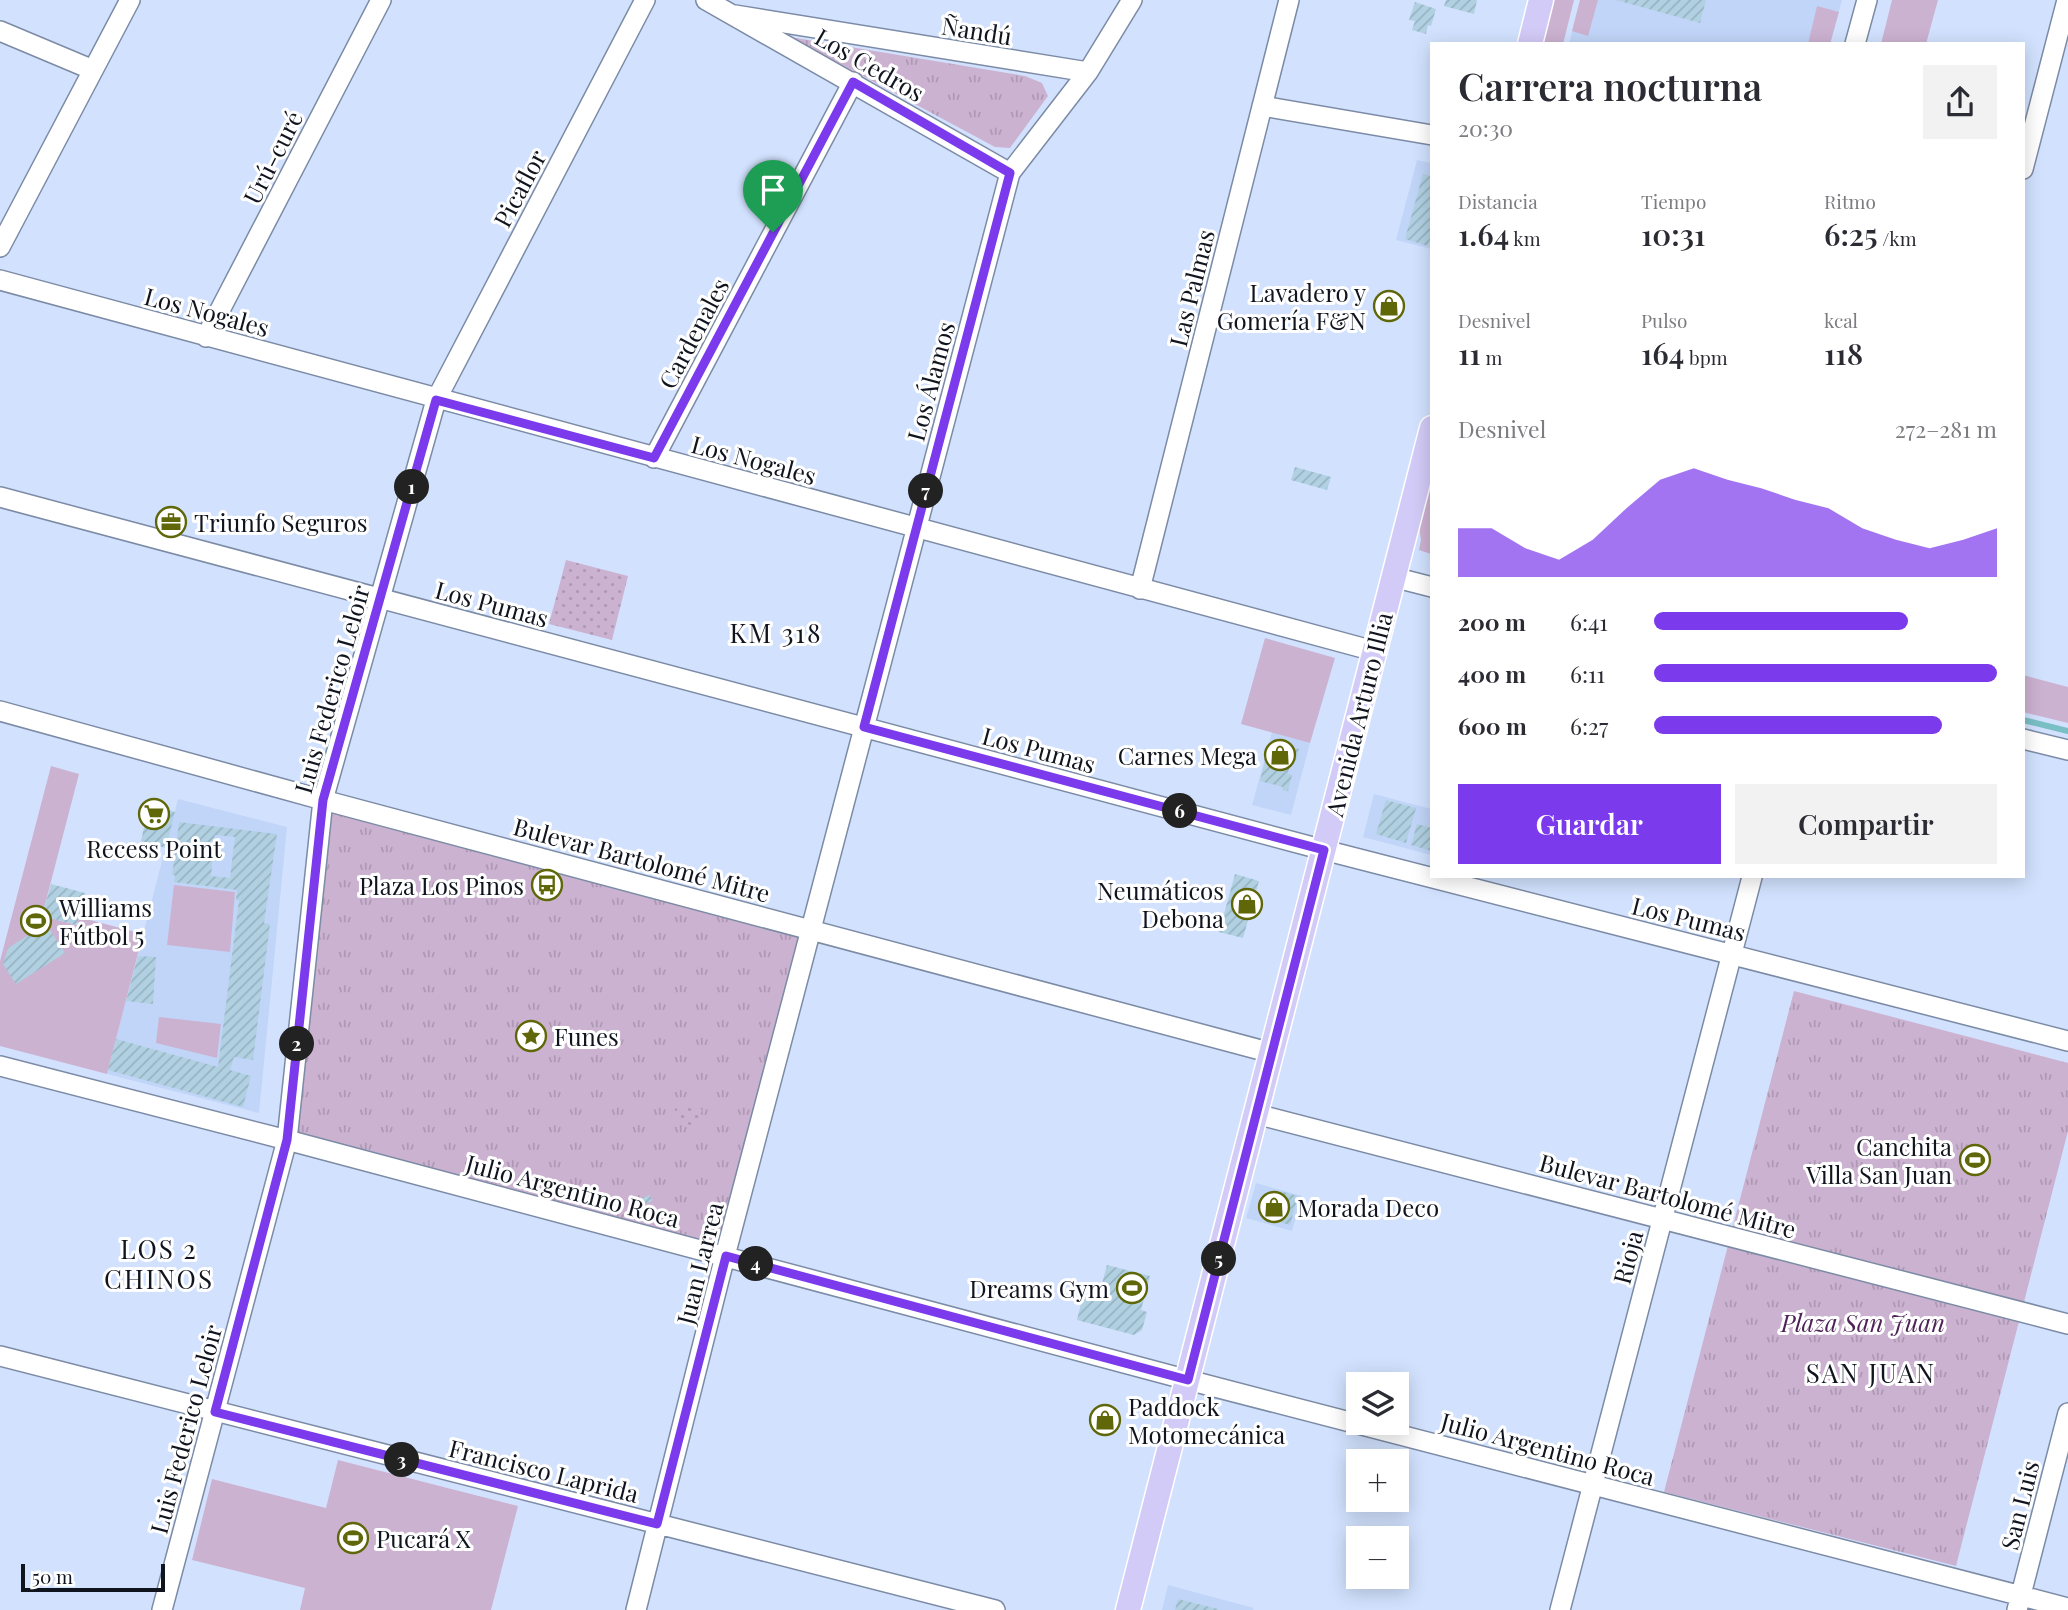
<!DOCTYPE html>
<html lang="es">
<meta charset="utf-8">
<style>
body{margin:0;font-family:"Playfair Display",serif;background:#f2f2f3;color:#2b2b33;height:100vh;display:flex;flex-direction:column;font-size:26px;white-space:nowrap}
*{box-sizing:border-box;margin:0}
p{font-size:23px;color:#7c7c81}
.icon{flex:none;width:38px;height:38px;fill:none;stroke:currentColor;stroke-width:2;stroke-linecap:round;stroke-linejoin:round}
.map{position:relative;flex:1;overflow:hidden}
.panel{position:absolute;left:1430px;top:42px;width:595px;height:836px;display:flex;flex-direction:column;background:#fff;border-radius:0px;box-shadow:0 4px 18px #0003}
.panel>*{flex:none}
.controls{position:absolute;left:1346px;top:1372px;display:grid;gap:14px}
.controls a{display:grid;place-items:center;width:63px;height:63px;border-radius:0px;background:#fff;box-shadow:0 4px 18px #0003;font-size:35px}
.scale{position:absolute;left:21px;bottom:18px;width:144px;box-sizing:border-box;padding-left:7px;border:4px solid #0f141e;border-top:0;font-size:19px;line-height:24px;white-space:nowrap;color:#0f141e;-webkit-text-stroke:5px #fff;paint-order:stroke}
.pin{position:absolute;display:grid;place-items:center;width:60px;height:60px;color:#fff;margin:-72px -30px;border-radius:50% 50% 50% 0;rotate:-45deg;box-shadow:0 0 7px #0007}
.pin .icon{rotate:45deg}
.km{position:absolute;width:35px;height:35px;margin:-18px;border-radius:50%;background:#222;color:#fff;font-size:19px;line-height:35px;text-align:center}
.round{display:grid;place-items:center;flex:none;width:74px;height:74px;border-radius:0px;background:#f2f2f3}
.headline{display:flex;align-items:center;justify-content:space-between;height:119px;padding:0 28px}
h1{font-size:38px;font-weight:600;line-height:52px}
.stats{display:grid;grid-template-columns:repeat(3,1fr);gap:10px;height:119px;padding:7px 28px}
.stats div{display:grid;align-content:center}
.stats b{font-size:30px;font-weight:600}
.stats small{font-size:19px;font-weight:400}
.stats p{font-size:19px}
.chart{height:196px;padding:14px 28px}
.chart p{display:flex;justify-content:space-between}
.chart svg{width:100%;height:126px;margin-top:7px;fill:#7c3aed;opacity:.7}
.button{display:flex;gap:14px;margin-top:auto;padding:14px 28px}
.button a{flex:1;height:80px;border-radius:0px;background:#7c3aed;color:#fff;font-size:28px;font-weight:600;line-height:80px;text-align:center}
.button a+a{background:#f2f2f3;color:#2b2b33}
ul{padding:0 28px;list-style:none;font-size:23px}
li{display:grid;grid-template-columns:112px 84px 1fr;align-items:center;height:52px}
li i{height:18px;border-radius:9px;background:#7c3aed}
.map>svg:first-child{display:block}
.built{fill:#c1d5f8}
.grass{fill:#ccb2d1}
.park{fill:url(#park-tufts)}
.garden{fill:url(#garden-dots)}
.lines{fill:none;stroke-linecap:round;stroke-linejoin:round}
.stream{stroke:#7abfc5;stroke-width:6}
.building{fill:url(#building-hatch);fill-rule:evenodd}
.minor-casing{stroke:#7c8ba5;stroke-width:22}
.major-casing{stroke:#fff;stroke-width:27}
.minor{stroke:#fff;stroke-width:19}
.major{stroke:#d3cbf7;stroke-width:24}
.route-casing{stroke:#fff;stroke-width:14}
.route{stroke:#7c3aed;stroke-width:9}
.labels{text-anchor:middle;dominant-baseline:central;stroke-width:6;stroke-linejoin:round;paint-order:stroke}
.street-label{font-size:24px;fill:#0f141e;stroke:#fff}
.poi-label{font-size:24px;fill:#0f141e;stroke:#fff;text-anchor:end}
.park-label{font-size:24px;font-style:italic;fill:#4d2256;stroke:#fff}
.neighbourhood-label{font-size:26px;letter-spacing:2px;fill:#0f141e;stroke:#fff}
</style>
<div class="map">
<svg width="2068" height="1610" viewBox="0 0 2068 1610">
<defs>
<pattern id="park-tufts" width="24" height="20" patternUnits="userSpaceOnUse" patternTransform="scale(1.75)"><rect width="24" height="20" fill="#ccb2d1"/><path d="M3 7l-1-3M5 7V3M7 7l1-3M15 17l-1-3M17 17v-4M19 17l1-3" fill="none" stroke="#ae98b3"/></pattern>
<pattern id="garden-dots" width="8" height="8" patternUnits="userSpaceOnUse" patternTransform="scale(1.75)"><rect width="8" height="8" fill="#ccb2d1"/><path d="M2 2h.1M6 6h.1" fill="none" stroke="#ae98b3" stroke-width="1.8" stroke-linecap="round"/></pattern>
<pattern id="building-hatch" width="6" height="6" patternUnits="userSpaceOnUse" patternTransform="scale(1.75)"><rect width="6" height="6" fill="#b1d1e3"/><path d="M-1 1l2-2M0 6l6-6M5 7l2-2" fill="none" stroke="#97b3c2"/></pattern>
</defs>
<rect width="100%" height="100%" fill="#d2e2fe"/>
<path class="built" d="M 1580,0 L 1842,0 L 1830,44 L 1569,44 Z
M 1417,160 L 1431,163 L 1431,249 L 1396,240 Z
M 1272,732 L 1310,743 L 1291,815 L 1252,805 Z
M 1374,794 L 1431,809 L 1431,855 L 1363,837 Z
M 178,799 L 287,827 L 259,1113 L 107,1074 Z
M 1256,1183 L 1302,1196 L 1292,1231 L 1246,1218 Z
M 1168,1585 L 1254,1608 L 1253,1610 L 1162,1610 Z"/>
<path class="grass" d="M 1553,0 L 1574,0 L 1563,44 L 1542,44 Z
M 1580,0 L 1598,0 L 1588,36 L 1572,31 Z
M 1892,0 L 1938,0 L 1926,44 L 1881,44 Z
M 1817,6 L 1839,12 L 1830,44 L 1808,44 Z
M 1431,475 L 1431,554 L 1419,550 L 1421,540 L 1419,526 Z
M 1265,638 L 1335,658 L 1310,743 L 1241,724 Z
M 2023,675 L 2068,687 L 2068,723 L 2023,712 Z
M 51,766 L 79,774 L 42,916 L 77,925 L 79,917 L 143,934 L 107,1074 L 0,1046 L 0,961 Z
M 174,885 L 235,892 L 230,952 L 167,945 Z
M 159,1017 L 221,1024 L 217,1058 L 156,1043 Z
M 338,1460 L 518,1506 L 491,1610 L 300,1610 L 305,1588 L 192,1560 L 212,1479 L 326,1508 Z"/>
<path class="park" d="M 790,37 L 1025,76 L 1042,83 L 1048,96 L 1010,148 L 995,147 Z
M 323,800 L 811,929 L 725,1256 L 287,1140 Z
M 1794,991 L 2068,1063 L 2068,1131 L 1956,1566 L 1664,1492 Z"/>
<path class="garden" d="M 566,560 L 628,576 L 612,640 L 549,624 Z
M 677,1103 L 702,1110 L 697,1127 L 672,1120 Z"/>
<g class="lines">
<path class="stream" d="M 2023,720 L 2068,731"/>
</g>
<path class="building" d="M 1446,0 L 1477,0 L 1474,14 L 1444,6 Z
M 1616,0 L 1706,0 L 1700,23 Z
M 1415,2 L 1436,9 L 1431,26 L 1428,25 L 1426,34 L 1412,30 L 1415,21 L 1409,20 Z
M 1423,174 L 1432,176 L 1432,233 L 1428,246 L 1405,239 Z
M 1295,467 L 1331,477 L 1327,490 L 1291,480 Z
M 1270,742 L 1299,749 L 1296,760 L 1292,759 L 1290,764 L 1288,774 L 1292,775 L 1288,791 L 1282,790 L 1283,787 L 1260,781 Z
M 150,799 L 164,803 L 163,808 L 175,812 L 166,848 L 141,841 Z
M 1386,800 L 1416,808 L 1406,843 L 1376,834 Z
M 179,822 L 277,834 L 264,923 L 270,924 L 253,1060 L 234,1057 L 230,1070 L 251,1076 L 243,1107 L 108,1070 L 116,1039 L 218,1067 L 239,900 L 236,900 L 237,890 L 174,882 L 175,875 L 172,875 ZM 215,835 L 235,837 L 230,878 L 211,876 Z
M 1417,824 L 1432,828 L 1432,851 L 1411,845 Z
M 1235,874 L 1259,881 L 1243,938 L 1219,932 Z
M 51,884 L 85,893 L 77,925 L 42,916 Z
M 46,924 L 65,953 L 16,984 L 3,964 L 8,948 Z
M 138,956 L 156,957 L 153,1004 L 126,1001 Z
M 1280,1191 L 1298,1196 L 1290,1225 L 1273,1220 Z
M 650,1195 L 652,1201 L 637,1207 L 635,1201 Z
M 1107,1265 L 1150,1276 L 1141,1310 L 1147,1312 L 1142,1330 L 1134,1335 L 1077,1320 L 1083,1295 L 1098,1299 Z
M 1178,1599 L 1218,1609 L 1218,1610 L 1175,1610 Z"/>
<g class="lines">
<g class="minor-casing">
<path id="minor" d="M 706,0 L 1010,173
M 735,15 L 1088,72
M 0,31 L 93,70
M 1855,44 L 1867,0
M 1262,106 L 1432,135
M 2023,169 L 2067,0
M 0,247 L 130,0
M 0,280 L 1374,651
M 206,337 L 381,0
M 654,458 L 853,82
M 0,497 L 1324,850 L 2068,1041
M 1393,577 L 1432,587
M 1140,589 L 1289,0
M 0,711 L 323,800 L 1272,1053
M 2023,739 L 2068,750
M 0,1066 L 287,1140 L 1188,1380 L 2068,1608
M 1256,1114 L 2068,1324
M 0,1356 L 995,1610
M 162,1610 L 287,1140 L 323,800 L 436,400 L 645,0
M 636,1610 L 725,1256 L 1010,173 L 1088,72 L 1132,0
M 1560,1610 L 1752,877
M 2017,1610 L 2068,1413"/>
</g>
<g class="major-casing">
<path id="major" d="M 1530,44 L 1541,0
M 1128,1610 L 1432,428"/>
</g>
<use href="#minor" class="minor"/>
<use href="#major" class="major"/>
</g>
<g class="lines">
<g class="route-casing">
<path id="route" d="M 853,82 L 1010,173 L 864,727 L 1324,850 L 1188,1380 L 726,1256 L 657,1524 L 215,1412 L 287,1140 L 323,800 L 436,400 L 654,458 Z"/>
</g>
<use href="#route" class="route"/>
</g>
<defs>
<g id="shop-ring" transform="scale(1.575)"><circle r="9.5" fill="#fff" stroke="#606708" stroke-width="1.5"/><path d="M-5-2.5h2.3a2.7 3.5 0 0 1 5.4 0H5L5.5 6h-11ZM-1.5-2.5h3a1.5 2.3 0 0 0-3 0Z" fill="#606708"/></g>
<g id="office-ring" transform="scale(1.575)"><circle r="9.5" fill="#fff" stroke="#606708" stroke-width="1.5"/><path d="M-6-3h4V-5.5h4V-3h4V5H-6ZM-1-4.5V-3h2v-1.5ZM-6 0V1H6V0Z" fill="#606708"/></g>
<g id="supermarket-ring" transform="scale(1.575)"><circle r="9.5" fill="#fff" stroke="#606708" stroke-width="1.5"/><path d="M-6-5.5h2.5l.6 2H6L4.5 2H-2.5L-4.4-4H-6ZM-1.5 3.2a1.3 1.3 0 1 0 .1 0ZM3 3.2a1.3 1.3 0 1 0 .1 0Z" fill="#606708"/></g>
<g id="bus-ring" transform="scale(1.575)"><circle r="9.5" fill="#fff" stroke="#606708" stroke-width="1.5"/><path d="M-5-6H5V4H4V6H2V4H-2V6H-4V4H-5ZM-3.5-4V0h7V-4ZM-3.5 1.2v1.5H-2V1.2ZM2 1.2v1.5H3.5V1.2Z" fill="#606708"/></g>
<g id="stadium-ring" transform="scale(1.575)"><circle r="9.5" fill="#fff" stroke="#606708" stroke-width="1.5"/><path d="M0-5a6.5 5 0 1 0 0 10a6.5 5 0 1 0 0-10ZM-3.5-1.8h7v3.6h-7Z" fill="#606708"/></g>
<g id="sight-ring" transform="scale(1.575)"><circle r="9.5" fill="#fff" stroke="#606708" stroke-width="1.5"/><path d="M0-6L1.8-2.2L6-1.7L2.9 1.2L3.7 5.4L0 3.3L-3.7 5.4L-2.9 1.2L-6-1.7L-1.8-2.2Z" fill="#606708"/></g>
</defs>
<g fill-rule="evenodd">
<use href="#shop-ring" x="1389" y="306"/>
<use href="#office-ring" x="171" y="522"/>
<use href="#shop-ring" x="1280" y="755"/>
<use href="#supermarket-ring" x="154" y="814"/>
<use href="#bus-ring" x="547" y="885"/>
<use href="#shop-ring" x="1247" y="904"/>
<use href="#stadium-ring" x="36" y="921"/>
<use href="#sight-ring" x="531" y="1036"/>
<use href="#stadium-ring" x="1975" y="1160"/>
<use href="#shop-ring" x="1274" y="1207"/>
<use href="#stadium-ring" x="1132" y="1288"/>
<use href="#shop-ring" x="1105" y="1420"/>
<use href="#stadium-ring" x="353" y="1538"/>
</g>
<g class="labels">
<g class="street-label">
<text transform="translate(977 30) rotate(9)">Ñandú</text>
<text transform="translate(870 64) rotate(30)">Los Cedros</text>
<text transform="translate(272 157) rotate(-63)">Urú-curé</text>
<text transform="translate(519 188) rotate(-62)">Picaflor</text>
<text transform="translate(1191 288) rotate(-76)">Las Palmas</text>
<text transform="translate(207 311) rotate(15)">Los Nogales</text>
<text transform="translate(693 333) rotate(-62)">Cardenales</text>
<text transform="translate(930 381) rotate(-75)">Los Álamos</text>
<text transform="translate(754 459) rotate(15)">Los Nogales</text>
<text transform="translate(492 603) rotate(15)">Los Pumas</text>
<text transform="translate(331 689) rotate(-74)">Luis Federico Leloir</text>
<text transform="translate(1358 714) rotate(-76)">Avenida Arturo Illia</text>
<text transform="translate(1039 749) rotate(15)">Los Pumas</text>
<text transform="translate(642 859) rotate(15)">Bulevar Bartolomé Mitre</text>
<text transform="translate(1689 918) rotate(14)">Los Pumas</text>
<text transform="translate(573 1190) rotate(15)">Julio Argentino Roca</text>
<text transform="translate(1668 1195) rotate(15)">Bulevar Bartolomé Mitre</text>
<text transform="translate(1627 1257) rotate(-75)">Rioja</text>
<text transform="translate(699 1263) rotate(-76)">Juan Larrea</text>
<text transform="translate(185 1429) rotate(-75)">Luis Federico Leloir</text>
<text transform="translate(1548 1448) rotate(15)">Julio Argentino Roca</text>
<text transform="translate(544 1470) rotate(14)">Francisco Laprida</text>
<text transform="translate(2019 1505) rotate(-76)">San Luis</text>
</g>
<g class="poi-label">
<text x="1366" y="292">Lavadero y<tspan x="1366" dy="28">Gomería F&amp;N</tspan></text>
<text x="194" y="522" text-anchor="start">Triunfo Seguros</text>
<text x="1257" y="755">Carnes Mega</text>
<text x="154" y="848" text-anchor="middle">Recess Point</text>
<text x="524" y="885">Plaza Los Pinos</text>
<text x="1224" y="890">Neumáticos<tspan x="1224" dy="28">Debona</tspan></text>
<text x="59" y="907" text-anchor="start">Williams<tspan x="59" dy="28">Fútbol 5</tspan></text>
<text x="554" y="1036" text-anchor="start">Funes</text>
<text x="1952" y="1146">Canchita<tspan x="1952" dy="28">Villa San Juan</tspan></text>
<text x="1297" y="1207" text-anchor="start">Morada Deco</text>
<text x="1109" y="1288">Dreams Gym</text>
<text x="1128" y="1406" text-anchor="start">Paddock<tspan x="1128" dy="28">Motomecánica</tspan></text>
<text x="376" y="1538" text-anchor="start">Pucará X</text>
</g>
<g class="park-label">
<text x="1863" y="1322">Plaza San Juan</text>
</g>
<g class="neighbourhood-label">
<text x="776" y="632">KM 318</text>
<text x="159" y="1248">LOS 2<tspan x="159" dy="30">CHINOS</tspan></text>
<text x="1871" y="1372">SAN JUAN</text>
</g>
</g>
</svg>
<div class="controls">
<a><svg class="icon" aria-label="layers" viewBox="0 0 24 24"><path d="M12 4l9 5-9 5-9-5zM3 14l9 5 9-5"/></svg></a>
<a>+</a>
<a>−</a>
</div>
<div class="scale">50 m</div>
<div class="pin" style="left:773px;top:232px;background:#1e9e55"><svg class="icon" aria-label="arrive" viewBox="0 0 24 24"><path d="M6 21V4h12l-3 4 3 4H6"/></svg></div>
<b class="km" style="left:412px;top:487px">1</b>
<b class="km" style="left:297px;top:1044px">2</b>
<b class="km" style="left:402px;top:1460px">3</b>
<b class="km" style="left:756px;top:1264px">4</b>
<b class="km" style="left:1219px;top:1259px">5</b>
<b class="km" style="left:1180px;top:811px">6</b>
<b class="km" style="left:926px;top:491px">7</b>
<section class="panel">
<div class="headline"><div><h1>Carrera nocturna</h1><p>20:30</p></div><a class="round"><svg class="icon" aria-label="share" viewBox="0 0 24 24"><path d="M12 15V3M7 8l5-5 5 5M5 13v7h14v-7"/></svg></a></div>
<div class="stats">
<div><p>Distancia</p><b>1.64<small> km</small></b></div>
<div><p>Tiempo</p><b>10:31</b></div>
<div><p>Ritmo</p><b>6:25<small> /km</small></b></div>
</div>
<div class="stats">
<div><p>Desnivel</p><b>11<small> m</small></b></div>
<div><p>Pulso</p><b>164<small> bpm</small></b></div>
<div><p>kcal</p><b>118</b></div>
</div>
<div class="chart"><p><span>Desnivel</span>272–281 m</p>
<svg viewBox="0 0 160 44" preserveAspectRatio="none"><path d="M0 44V27L10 27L20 34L30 38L40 31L50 20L60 10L70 6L80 10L90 13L100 17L110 20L120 27L130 31L140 34L150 31L160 27V44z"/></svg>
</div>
<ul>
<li><b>200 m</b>6:41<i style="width:74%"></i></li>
<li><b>400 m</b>6:11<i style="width:100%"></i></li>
<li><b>600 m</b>6:27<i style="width:84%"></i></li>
</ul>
<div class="button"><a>Guardar</a><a>Compartir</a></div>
</section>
</div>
